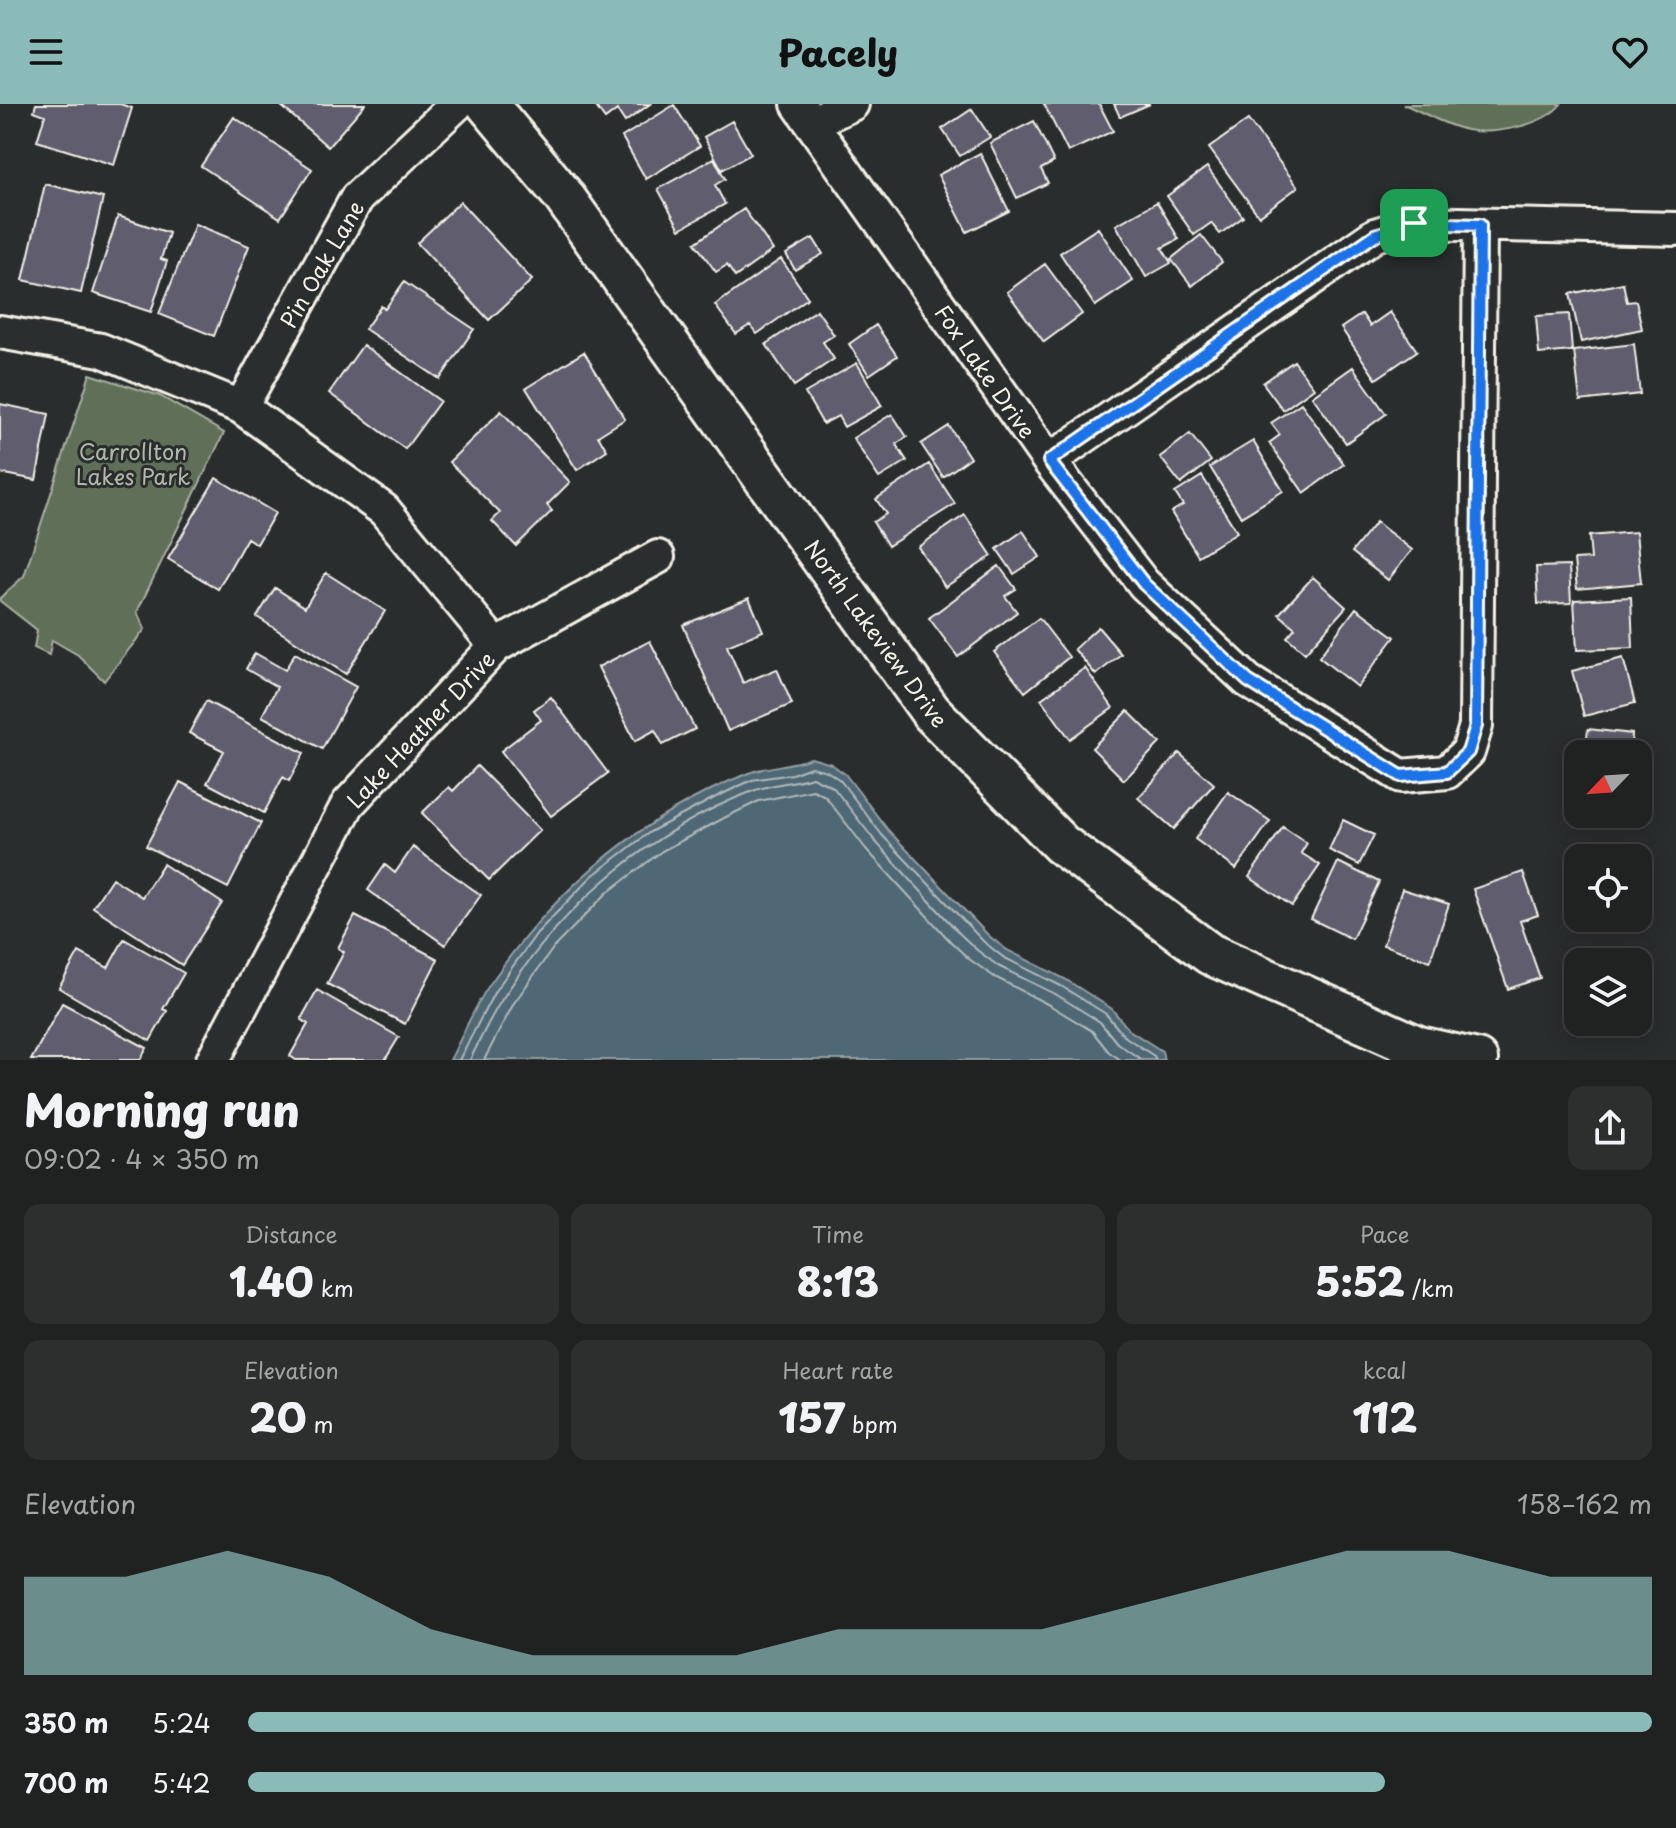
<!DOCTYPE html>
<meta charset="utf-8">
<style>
body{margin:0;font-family:"Playpen Sans",sans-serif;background:#2d2f2f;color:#f1f3f6;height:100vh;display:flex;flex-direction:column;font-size:30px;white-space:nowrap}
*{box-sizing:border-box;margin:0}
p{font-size:26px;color:#a2a4a5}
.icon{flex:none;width:44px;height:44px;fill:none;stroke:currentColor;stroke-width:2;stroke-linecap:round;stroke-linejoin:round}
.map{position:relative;height:956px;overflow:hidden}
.side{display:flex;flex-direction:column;background:#202222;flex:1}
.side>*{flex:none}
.needle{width:52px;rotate:245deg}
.fabs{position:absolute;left:1564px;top:636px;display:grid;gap:16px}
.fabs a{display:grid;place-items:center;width:88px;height:88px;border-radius:16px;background:#202222;box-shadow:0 4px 20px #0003,0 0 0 2px #3d3f40;font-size:40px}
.pin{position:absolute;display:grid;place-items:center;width:68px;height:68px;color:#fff;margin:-34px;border-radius:16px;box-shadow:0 4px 12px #0006}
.round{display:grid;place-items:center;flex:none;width:84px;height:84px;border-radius:16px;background:#2d2f2f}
.summary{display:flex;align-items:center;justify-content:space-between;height:136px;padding:0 24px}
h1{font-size:44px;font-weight:800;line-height:60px}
.figures{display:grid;grid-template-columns:repeat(3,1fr);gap:12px;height:136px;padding:8px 24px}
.figures div{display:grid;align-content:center;border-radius:16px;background:#2d2f2f;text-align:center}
.figures b{font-size:40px;font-weight:800}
.figures small{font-size:22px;font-weight:400}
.figures p{font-size:22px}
.chart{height:224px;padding:16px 24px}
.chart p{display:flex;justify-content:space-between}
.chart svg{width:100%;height:144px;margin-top:8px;fill:#8bbbb9;opacity:.7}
ul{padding:0 24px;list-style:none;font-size:26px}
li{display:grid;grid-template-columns:128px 96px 1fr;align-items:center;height:60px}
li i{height:20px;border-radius:10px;background:#8bbbb9}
header{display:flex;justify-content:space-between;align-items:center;height:104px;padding:0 24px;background:#8bbbb9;color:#111;font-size:36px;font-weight:800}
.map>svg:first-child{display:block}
.green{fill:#607058;stroke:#aab0a0;stroke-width:2}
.water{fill:#506874;stroke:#929fa2;stroke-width:2}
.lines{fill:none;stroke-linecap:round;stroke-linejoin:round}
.shore{stroke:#b2baba;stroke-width:2}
.building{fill:#5e5d6e;stroke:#f4f1e8;stroke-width:2}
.minor-casing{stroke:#f4f1e8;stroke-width:38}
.tertiary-casing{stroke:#f4f1e8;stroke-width:46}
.minor{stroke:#2a2d2e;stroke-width:32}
.tertiary{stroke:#2a2d2e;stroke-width:40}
.route-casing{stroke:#fff;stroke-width:16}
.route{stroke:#1a73e8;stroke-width:10}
.labels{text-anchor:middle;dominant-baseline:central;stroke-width:6;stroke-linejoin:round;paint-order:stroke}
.street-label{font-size:22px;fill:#f4f1e8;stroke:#2a2d2e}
.park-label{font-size:22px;fill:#b1b7a7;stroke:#2a2d2e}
</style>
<header><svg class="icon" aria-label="menu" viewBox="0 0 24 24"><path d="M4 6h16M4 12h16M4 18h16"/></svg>Pacely<svg class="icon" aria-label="heart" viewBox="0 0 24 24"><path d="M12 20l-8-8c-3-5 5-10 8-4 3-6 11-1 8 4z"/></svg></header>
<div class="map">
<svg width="1676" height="956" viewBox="0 0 1676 956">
<rect width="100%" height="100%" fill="#2a2d2e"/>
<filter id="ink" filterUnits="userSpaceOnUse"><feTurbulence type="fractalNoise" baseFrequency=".0125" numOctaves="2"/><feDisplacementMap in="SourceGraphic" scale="16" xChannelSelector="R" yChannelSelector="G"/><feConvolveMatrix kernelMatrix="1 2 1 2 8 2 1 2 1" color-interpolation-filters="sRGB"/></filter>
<g filter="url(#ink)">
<path class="green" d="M 1403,0 L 1561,0 C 1544,22 1493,31 1467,26 C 1446,22 1423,8 1403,0 Z
M 90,270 L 160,292 L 224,329 L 137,508 L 145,525 L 104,577 L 78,551 L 52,536 L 49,551 L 34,544 L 37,526 L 0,497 L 0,494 L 24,472 Z"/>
<path class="water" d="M 811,654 L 831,660 L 845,670 L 888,726 L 989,832 L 1007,846 L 1065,875 L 1112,905 L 1129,926 L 1162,947 L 1164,956 L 450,956 C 463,931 474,903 490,880 C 555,785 639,714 746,670 C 765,662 790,662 811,654 Z"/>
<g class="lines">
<path class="shore" d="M 459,956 L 495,887 L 537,829 L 592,772 L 650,728 L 716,693 L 752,676 L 792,670 L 811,663 L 827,667 L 840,676 L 882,731 L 984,838 L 1003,853 L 1061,882 L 1106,910 L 1124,932 L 1154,952 L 1156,956
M 470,956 C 481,934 491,911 505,891 C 564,800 651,726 753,687 C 771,680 793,679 812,673 L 833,683 L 875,737 L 960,830 L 977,846 L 998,862 L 1057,891 L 1100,918 L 1117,939 L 1142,956
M 484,956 L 514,899 L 554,843 L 607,789 L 662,747 L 726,713 L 759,697 L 813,686 L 825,692 L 866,745 L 951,838 L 969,855 L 993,872 L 1051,902 L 1092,927 L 1109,948 L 1121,956"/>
</g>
<path class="building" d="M 36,0 L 120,0 L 132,4 L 114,61 L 37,37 L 45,11 L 34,7 Z
M 279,0 L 365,0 L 328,43 Z
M 594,0 L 650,0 L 625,18 L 617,6 L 605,15 Z
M 1044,0 L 1099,0 L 1113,27 L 1068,48 Z
M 1114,0 L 1150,0 L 1120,13 Z
M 674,1 L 700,42 L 646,75 L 622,33 Z
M 972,5 L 990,33 L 960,52 L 942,25 Z
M 234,13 L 312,65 L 280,114 L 201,62 Z
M 1248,16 L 1298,83 L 1259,112 L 1209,44 Z
M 732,17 L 751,50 L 722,66 L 704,33 Z
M 1034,17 L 1054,58 L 1041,65 L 1048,79 L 1017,94 L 990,39 Z
M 980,49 L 1009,107 L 967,128 L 938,71 Z
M 714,54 L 725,75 L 715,81 L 725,100 L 680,125 L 658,85 Z
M 1207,63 L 1243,113 L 1220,130 L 1211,119 L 1194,131 L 1167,92 Z
M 45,80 L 103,94 L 81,189 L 23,176 Z
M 460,98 L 532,176 L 489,216 L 417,139 Z
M 1157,98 L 1179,135 L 1162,144 L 1171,159 L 1146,173 L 1116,121 Z
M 744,105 L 773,146 L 735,173 L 727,161 L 716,168 L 695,139 Z
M 118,112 L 169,129 L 161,155 L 167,157 L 151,208 L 93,189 Z
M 195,120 L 249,142 L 214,232 L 159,210 Z
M 1098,124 L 1133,177 L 1095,202 L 1060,149 Z
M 1201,131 L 1222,158 L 1192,182 L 1171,155 Z
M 813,134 L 823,150 L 795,166 L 786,150 Z
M 781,155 L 808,194 L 757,230 L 750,221 L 736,230 L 715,201 Z
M 1045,160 L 1082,210 L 1044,238 L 1007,188 Z
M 404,178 L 474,225 L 440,275 L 365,225 L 381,202 L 385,205 Z
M 1623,179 L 1627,198 L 1636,197 L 1642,225 L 1581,238 L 1570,190 Z
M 817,206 L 834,231 L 823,238 L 834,255 L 794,282 L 766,240 Z
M 1390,208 L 1417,247 L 1376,275 L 1341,224 L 1362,210 L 1370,222 Z
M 1569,210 L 1572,247 L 1539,250 L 1536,212 Z
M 876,221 L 897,252 L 869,271 L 849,240 Z
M 1634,240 L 1640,290 L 1580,297 L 1574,247 Z
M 363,241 L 440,297 L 405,345 L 329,289 Z
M 584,248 L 625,315 L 598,332 L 607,346 L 577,366 L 526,284 Z
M 1294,257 L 1314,284 L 1283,306 L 1263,279 Z
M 857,259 L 882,302 L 844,323 L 838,312 L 823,320 L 805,289 Z
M 1353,263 L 1386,310 L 1346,339 L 1312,292 Z
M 1301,299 L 1344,360 L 1304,389 L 1269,339 L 1280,331 L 1271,319 Z
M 0,300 L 49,310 L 36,376 L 0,369 Z
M 501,307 L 570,378 L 547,401 L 552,407 L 516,442 L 492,417 L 500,409 L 449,358 Z
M 892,310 L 907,333 L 896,340 L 907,357 L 879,374 L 853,334 Z
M 949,322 L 970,354 L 943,373 L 921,340 Z
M 1190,330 L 1211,357 L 1181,380 L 1160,353 Z
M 1253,337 L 1283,387 L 1241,413 L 1210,363 Z
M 929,360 L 955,400 L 888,442 L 873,418 L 886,410 L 876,395 Z
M 1202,372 L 1237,428 L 1198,452 L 1171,408 L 1183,401 L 1175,389 Z
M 216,374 L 275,409 L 257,440 L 247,434 L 218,485 L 168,455 Z
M 965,411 L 992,452 L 945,483 L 918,443 Z
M 1376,418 L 1412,446 L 1388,476 L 1352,448 Z
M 1023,427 L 1040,453 L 1014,470 L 997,445 Z
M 1636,428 L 1641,479 L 1577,485 L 1574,456 L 1591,455 L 1589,432 Z
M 999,462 L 1016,485 L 1005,492 L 1017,508 L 958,553 L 929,514 Z
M 1569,462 L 1571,499 L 1538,500 L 1536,463 Z
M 326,469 L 385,507 L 346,570 L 257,513 L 275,484 L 305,503 Z
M 1313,473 L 1346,503 L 1305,549 L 1287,533 L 1295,524 L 1279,510 Z
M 1631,493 L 1633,544 L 1577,546 L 1574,496 Z
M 749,494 L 763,527 L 727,542 L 743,579 L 777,565 L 792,600 L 728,627 L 683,521 Z
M 1356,504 L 1395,533 L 1357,583 L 1319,553 Z
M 1039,514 L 1069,553 L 1025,588 L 994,548 Z
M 1098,523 L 1121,550 L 1096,571 L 1074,545 Z
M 650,537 L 695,625 L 663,641 L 655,626 L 635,637 L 598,563 Z
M 255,549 L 285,566 L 295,549 L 356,583 L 322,645 L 262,612 L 277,583 L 246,565 Z
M 1623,554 L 1635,599 L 1584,612 L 1572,567 Z
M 1085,564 L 1113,604 L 1070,635 L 1041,595 Z
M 551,593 L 608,669 L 551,712 L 501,647 L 541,616 L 534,606 Z
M 206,597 L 304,649 L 289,677 L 283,673 L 264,709 L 207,679 L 224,647 L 189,629 Z
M 1128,607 L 1160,639 L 1124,676 L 1092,644 Z
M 1588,625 L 1632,630 L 1630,650 L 1585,650 Z
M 1179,649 L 1214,680 L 1174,725 L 1138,694 Z
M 477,662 L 540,726 L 489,776 L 422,709 L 449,683 L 453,687 Z
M 180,678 L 261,719 L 228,784 L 146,742 Z
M 1228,688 L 1270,717 L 1236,765 L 1195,735 Z
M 1343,716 L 1374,731 L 1359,761 L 1329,746 Z
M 1283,723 L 1307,739 L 1301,749 L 1320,761 L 1292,802 L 1249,773 Z
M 413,743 L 481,791 L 445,841 L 368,786 L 385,761 L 395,769 Z
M 1338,758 L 1379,778 L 1352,835 L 1311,815 Z
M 163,760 L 222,799 L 182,861 L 93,803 L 112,774 L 142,793 Z
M 1523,768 L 1538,811 L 1520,817 L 1540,874 L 1508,885 L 1473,785 Z
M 1402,785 L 1449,800 L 1430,857 L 1383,841 Z
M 355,812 L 438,855 L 405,920 L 327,880 L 344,848 L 338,844 Z
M 124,835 L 184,869 L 163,905 L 167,907 L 150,937 L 59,884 L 79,848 L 108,864 Z
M 317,886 L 399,933 L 385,956 L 296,956 L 290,952 L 308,920 L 301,915 Z
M 62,899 L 147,944 L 140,956 L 31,956 Z"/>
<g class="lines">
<g class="minor-casing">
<path id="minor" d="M 798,0 L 1049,357 L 1144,480 L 1248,577 L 1401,672 L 1447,668 L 1468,648 L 1476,622 L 1480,121
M 811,19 L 852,0
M 0,228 L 101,246 L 241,303 L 384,406 L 496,542
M 241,303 L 357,94 L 457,0
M 1049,357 L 1375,131 L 1414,119 L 1676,125
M 213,956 L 348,700 L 496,542 L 658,453"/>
</g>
<g class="tertiary-casing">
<path id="tertiary" d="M 487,0 L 562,90 L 931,608 L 1061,740 L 1210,850 L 1419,943 L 1477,956"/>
</g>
<use href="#minor" class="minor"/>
<use href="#tertiary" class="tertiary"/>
</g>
</g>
<g class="lines" filter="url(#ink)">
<g class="route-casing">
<path id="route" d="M 1414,119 L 1480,121 L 1476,622 L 1468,648 L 1447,668 L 1401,672 L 1248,577 L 1144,480 L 1049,357 L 1375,131 Z"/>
</g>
<use href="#route" class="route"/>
</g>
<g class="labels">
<g class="street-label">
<text transform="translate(321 160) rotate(-60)">Pin Oak Lane</text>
<text transform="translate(986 267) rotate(55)">Fox Lake Drive</text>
<text transform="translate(877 529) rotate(54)">North Lakeview Drive</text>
<text transform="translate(420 625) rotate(-47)">Lake Heather Drive</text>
</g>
<g class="park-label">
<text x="133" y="346">Carrollton<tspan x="133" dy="25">Lakes Park</tspan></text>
</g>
</g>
</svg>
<div class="fabs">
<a><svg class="needle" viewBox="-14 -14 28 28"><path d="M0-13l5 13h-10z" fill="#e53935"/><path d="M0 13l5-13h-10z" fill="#a2a4a5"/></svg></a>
<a><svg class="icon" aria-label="locate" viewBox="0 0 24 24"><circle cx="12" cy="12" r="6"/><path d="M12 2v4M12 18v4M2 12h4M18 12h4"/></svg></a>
<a><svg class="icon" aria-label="layers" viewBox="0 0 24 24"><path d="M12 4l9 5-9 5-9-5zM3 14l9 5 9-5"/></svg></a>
</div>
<div class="pin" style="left:1414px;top:119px;background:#1e9e55"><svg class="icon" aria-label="arrive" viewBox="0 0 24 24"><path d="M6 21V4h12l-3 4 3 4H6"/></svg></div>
</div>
<section class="side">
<div class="summary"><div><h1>Morning run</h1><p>09:02 · 4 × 350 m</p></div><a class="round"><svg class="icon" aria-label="share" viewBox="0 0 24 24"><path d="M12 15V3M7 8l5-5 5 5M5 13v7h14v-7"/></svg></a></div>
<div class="figures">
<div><p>Distance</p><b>1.40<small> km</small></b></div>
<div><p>Time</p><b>8:13</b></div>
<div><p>Pace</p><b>5:52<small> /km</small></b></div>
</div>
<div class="figures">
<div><p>Elevation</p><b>20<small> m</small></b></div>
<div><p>Heart rate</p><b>157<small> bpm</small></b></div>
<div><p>kcal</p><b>112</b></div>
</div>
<div class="chart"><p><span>Elevation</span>158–162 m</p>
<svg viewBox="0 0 160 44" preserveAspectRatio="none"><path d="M0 44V14L10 14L20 6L30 14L40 30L50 38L60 38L70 38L80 30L90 30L100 30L110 22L120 14L130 6L140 6L150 14L160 14V44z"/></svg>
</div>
<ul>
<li><b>350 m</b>5:24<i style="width:100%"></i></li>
<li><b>700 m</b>5:42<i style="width:81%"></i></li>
</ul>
</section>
